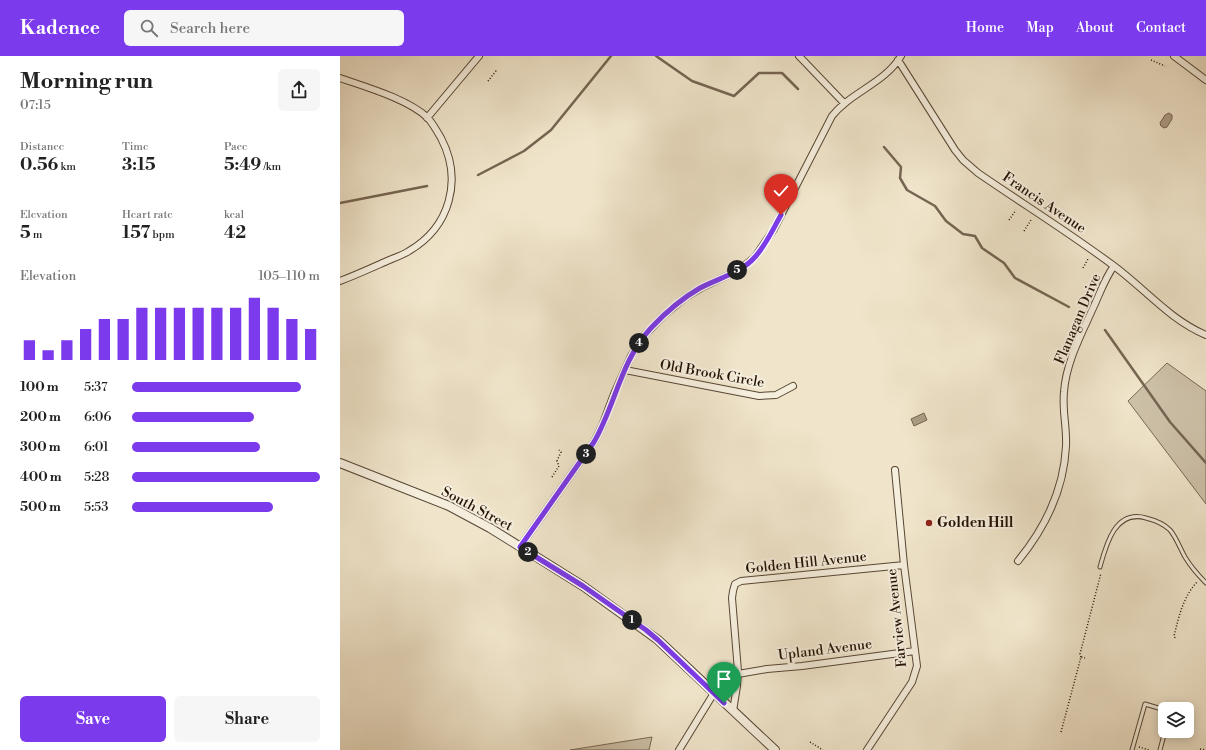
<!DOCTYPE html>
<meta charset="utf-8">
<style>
body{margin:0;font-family:"Libre Bodoni",serif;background:#f6f6f6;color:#222;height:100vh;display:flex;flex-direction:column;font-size:15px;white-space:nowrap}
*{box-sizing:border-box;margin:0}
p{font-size:13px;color:#767676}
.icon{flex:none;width:22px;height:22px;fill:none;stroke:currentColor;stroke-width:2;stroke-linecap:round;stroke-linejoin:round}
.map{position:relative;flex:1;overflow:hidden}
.details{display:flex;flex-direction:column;background:#fff;width:340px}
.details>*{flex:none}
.controls{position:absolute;left:818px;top:646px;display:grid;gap:8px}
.controls a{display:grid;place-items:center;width:36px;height:36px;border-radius:6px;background:#fff;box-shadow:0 2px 10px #0003;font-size:20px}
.pin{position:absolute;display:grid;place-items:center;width:34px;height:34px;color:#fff;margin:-41px -17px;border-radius:50% 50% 50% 0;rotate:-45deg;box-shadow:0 0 4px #0007}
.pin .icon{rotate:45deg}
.km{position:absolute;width:20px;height:20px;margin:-10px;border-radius:50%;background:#222;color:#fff;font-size:11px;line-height:20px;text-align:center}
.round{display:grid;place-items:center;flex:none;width:42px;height:42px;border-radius:6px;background:#f6f6f6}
.overview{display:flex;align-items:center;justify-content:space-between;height:68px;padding:0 20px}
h1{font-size:22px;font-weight:700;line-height:30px}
.stats{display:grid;grid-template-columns:repeat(3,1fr);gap:6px;height:68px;padding:4px 20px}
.stats div{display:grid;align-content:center}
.stats b{font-size:17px;font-weight:700}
.stats small{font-size:11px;font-weight:400}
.stats p{font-size:11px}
.chart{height:112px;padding:8px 20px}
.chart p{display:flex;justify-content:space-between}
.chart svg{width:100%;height:72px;margin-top:4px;stroke:#7c3aed;stroke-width:6}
.cta{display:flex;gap:8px;margin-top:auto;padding:8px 20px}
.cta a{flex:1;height:46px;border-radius:6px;background:#7c3aed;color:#fff;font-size:16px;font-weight:700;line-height:46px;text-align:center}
.cta a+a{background:#f6f6f6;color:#222}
ul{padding:0 20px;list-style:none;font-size:13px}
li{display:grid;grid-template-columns:64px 48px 1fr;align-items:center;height:30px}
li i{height:10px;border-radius:5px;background:#7c3aed}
header{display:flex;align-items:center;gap:24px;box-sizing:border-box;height:56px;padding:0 20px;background:#7c3aed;color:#fff}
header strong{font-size:19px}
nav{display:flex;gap:22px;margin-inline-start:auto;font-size:14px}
.search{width:280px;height:36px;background:#f6f6f6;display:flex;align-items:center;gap:10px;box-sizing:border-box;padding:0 14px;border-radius:6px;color:#767676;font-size:15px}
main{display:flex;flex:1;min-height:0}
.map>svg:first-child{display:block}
.green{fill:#cdc1a9;stroke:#786956}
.water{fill:#ab9d87;stroke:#756552}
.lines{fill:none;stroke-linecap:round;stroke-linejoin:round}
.stream{stroke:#756552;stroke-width:2.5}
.service-casing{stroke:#574634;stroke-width:5}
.minor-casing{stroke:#574634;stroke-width:8}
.tertiary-casing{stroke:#574634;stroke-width:10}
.path{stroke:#241102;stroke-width:1.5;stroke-dasharray:1 2;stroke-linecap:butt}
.service{stroke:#f5eedd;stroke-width:3}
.minor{stroke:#f5eedd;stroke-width:6}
.tertiary{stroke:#f5eedd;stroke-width:8}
.route-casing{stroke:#fff;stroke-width:8}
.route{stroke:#7c3aed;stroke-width:5}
.poi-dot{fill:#8f2418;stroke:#f5eedd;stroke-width:1.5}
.labels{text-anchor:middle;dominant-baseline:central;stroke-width:4;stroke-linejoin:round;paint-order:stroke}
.street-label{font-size:14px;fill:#241102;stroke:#f5eedd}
.poi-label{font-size:14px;font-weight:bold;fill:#241102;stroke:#f5eedd;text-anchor:start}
</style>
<header>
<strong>Kadence</strong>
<div class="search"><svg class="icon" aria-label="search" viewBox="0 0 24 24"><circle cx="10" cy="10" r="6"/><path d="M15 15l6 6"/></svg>Search here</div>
<nav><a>Home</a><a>Map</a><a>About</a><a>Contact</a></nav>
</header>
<main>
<section class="details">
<div class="overview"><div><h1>Morning run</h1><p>07:15</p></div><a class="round"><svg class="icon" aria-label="share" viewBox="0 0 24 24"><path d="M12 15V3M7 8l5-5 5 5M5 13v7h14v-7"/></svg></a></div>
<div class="stats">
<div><p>Distance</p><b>0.56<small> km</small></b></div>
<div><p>Time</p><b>3:15</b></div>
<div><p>Pace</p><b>5:49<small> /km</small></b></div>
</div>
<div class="stats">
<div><p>Elevation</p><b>5<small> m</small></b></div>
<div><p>Heart rate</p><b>157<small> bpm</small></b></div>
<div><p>kcal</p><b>42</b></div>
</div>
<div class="chart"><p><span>Elevation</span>105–110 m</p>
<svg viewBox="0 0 160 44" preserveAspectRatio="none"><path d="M5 44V32M15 44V38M25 44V32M35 44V25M45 44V19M55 44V19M65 44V12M75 44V12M85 44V12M95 44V12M105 44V12M115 44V12M125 44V6M135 44V12M145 44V19M155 44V25"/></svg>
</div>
<ul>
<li><b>100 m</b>5:37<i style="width:90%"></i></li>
<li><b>200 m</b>6:06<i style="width:65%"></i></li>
<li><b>300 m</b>6:01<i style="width:68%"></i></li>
<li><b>400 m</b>5:28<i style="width:100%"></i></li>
<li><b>500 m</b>5:53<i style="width:75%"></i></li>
</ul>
<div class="cta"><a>Save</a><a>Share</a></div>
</section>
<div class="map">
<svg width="866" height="694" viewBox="0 0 866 694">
<rect width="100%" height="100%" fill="#f0e5cb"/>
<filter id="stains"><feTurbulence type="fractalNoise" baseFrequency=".005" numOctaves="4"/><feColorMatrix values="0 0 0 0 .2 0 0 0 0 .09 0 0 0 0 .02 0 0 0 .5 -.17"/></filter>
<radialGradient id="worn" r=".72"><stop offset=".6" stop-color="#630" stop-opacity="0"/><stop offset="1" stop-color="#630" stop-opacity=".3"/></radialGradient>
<path class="green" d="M 827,307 L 866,335 L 866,448 L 788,345 Z
M 312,681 L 309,694 L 230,694 Z"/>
<path class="water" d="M 829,57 L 832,59 L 832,63 L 827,71 L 824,72 L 821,70 L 820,67 L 825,59 Z
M 584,357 L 587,364 L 574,370 L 571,363 Z"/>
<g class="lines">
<path class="stream" d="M 316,0 L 352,25 L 394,40 L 419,17 L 442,17 L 458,33
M 544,91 L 561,111 L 560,122 L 567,134 L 595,150 L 606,165 L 623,178 L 635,180 L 642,192 L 664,207 L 675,222 L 729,251
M 138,119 L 184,95 L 211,74 L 271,0
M 0,147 L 87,130
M 765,274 L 830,366 L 866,407"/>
<g class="service-casing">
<path id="service" d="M 760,511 C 766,489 775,453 806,462 C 814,464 824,468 830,474 C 836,481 840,492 845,501 C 851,511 858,519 866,527
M 792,694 L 805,648 L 825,654
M 820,694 L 825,675"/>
</g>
<g class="minor-casing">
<path id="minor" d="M 459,0 L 504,47
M 834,0 L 866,24
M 558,4 L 615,94 L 623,104 L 638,117 C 683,148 730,177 774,210 C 805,233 830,264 866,279
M 0,22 C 26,31 68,43 88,62 C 93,68 97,75 101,82 C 123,124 110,171 69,195 C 63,199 54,202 47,205 C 31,212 16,219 0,225
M 87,62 L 139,0
M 285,314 L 419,340 L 436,339 L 453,330
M 180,491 L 254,386 L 262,370 L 274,338 L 291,300 L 303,281 L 323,260 L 346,241 L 361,232 L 399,214 L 415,201 L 434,173 L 492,60 C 511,36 545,27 561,0
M 678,505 C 705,472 724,434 726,390 C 727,372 722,354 724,336 C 726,306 742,277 754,250 C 760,237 765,222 774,210
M 398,618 L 427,613 L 462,610 L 575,595
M 393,655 L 397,630 L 398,615 L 392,542 L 393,535 L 395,528 L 401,525 L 564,509
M 339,694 L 374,637
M 527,694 L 572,626 L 577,610 L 564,509 L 555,414"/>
</g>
<g class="tertiary-casing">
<path id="tertiary" d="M 0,407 L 109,450 L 150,472 L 243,530 L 318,584 L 435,694"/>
</g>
<path class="path" d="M 811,4 L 825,10
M 148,25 L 156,15 L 157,16
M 669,164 L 676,154
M 684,175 L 691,164
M 743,212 L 748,203
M 217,405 L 221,396 L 219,394
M 212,421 L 219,410 L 217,405 L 215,404
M 835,582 L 834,580 C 839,560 843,541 857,526
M 741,601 L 740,598 L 761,517
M 837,653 L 846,649
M 721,676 L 741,601 L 745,602
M 470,686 L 483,694
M 799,691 L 809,694
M 860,693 L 865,694"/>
<use href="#service" class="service"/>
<use href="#minor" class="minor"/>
<use href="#tertiary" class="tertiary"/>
</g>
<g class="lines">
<g class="route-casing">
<path id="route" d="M 384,647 L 318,584 L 306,574 L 243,530 L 180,491 L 254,386 C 275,350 281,304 311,272 C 325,257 341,243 360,232 C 379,222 401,217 415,201 C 426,189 433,173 441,159"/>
</g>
<use href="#route" class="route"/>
</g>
<circle class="poi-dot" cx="589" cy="467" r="4"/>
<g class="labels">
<g class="street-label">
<text transform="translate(704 147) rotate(34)">Francis Avenue</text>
<text transform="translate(738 263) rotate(-67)">Flanagan Drive</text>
<text transform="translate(372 318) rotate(10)">Old Brook Circle</text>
<text transform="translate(137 453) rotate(28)">South Street</text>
<text transform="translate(466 507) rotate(-6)">Golden Hill Avenue</text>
<text transform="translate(557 562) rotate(-96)">Farview Avenue</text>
<text transform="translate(485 594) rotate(-7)">Upland Avenue</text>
</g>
<g class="poi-label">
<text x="597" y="467">Golden Hill</text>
</g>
</g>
<rect width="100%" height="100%" filter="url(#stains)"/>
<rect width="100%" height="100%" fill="url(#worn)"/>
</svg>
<div class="controls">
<a><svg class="icon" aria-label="layers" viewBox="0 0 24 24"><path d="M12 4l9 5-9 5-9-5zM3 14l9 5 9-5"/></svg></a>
</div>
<div class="pin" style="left:384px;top:647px;background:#1e9e55"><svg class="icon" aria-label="arrive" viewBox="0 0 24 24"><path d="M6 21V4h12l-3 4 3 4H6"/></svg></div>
<div class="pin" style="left:441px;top:159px;background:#d93025"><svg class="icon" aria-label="check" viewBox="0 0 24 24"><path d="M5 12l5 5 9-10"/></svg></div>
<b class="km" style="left:292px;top:564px">1</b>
<b class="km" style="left:188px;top:496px">2</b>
<b class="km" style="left:246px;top:398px">3</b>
<b class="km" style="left:299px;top:287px">4</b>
<b class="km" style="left:397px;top:214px">5</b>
</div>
</main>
